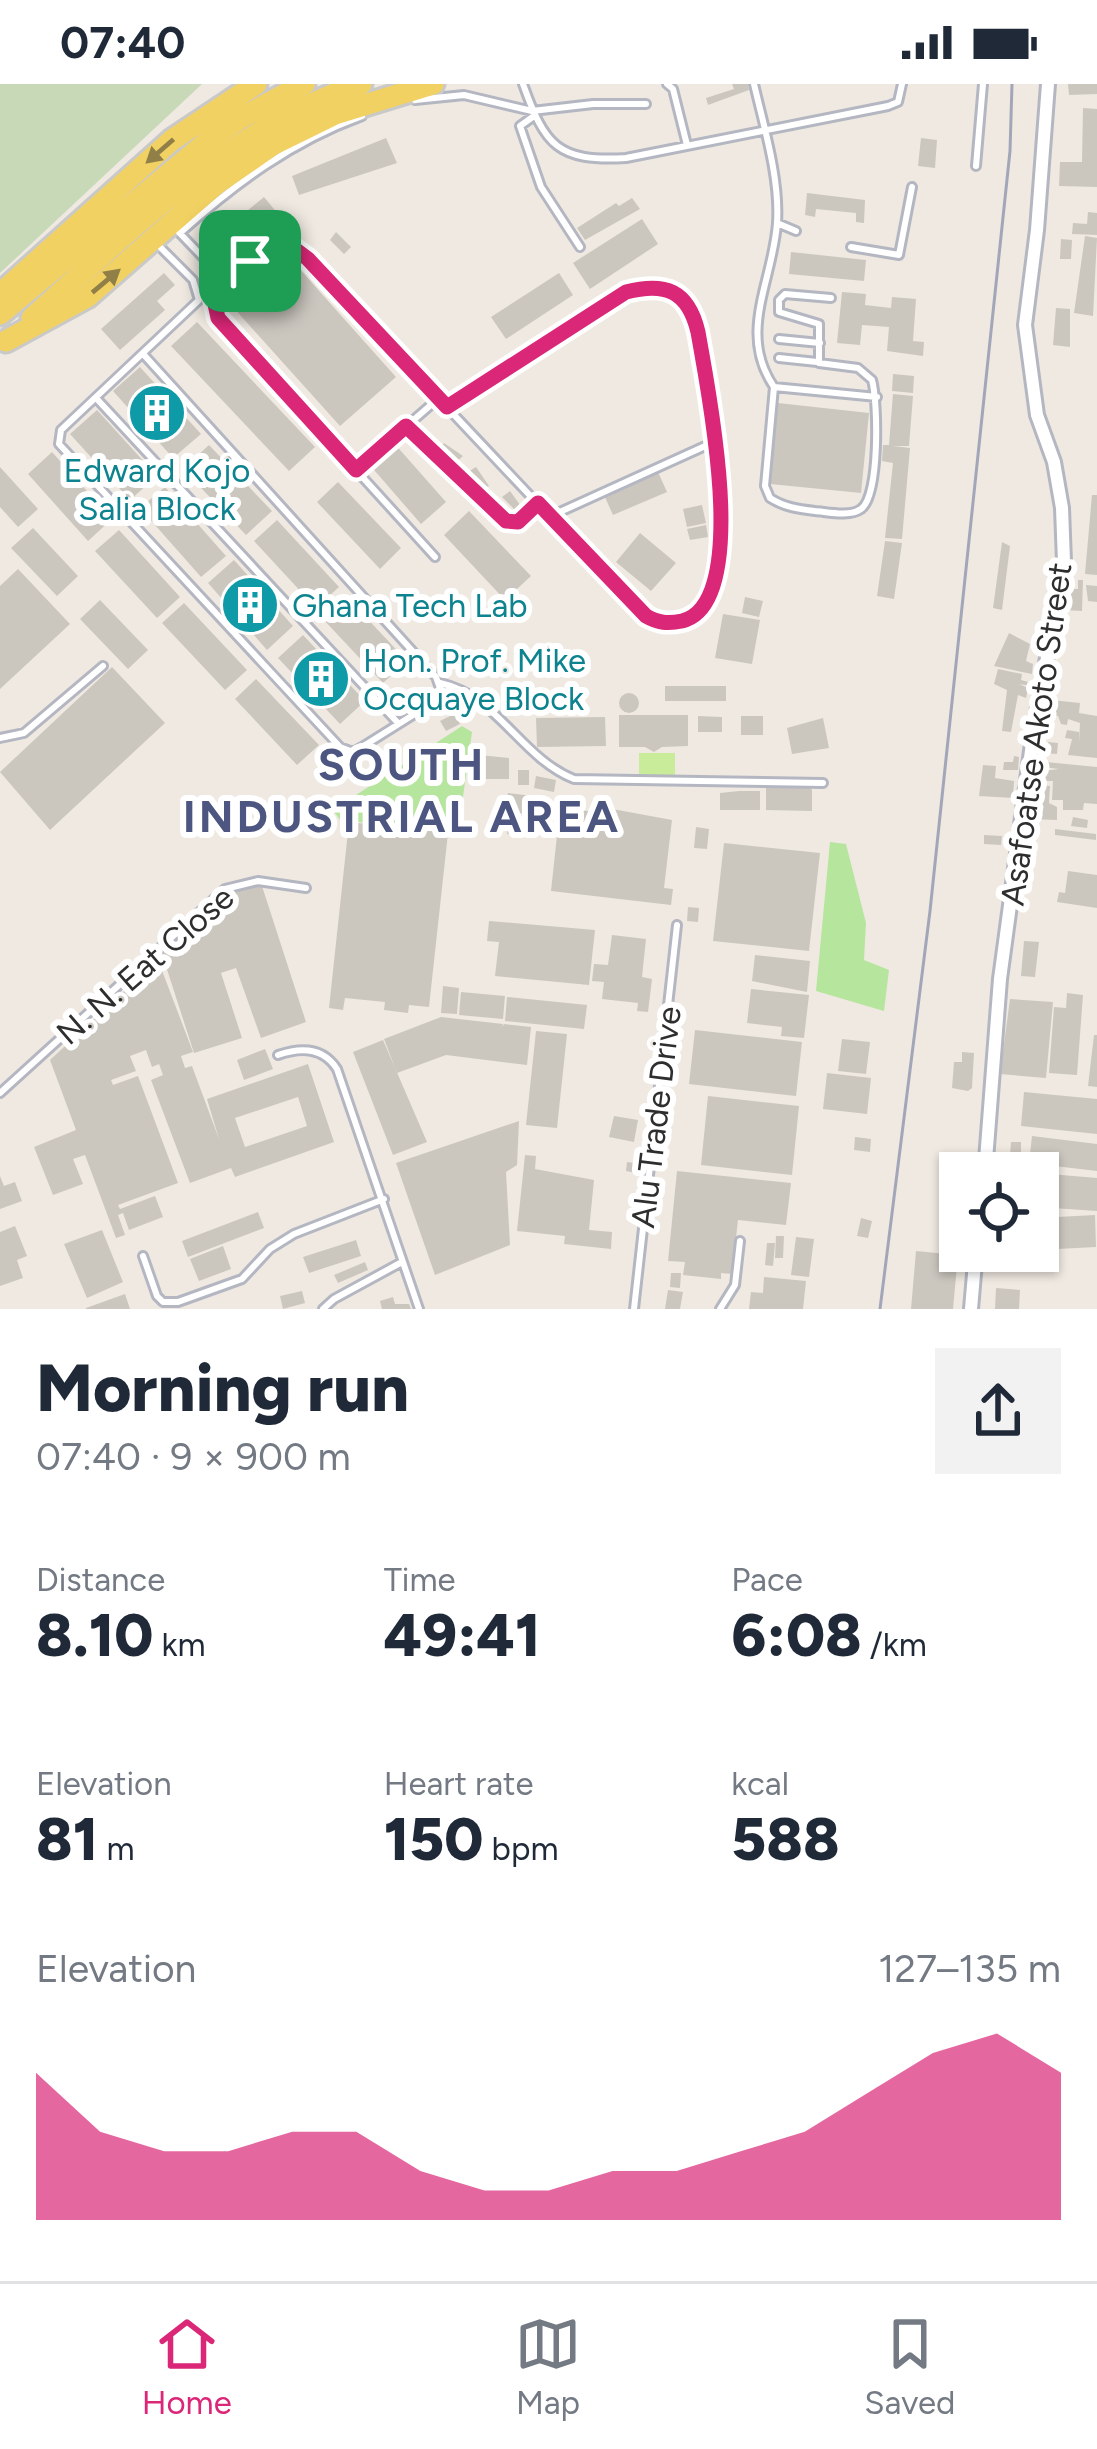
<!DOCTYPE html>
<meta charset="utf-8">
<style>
body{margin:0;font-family:Figtree,sans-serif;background:#f2f2f3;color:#1f2937;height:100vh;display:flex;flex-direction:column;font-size:45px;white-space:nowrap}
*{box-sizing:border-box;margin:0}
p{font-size:39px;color:#747a83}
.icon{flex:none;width:66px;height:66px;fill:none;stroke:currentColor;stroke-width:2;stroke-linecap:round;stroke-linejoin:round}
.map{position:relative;height:1225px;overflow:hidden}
.side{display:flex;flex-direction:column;background:#fff;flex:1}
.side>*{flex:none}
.tools{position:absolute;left:939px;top:1068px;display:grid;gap:24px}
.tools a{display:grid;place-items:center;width:120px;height:120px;border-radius:0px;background:#fff;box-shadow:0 3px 9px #0004;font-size:60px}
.pin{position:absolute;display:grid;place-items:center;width:102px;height:102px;color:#fff;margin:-51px;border-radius:24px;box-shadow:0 6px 18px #0006}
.round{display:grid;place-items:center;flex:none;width:126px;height:126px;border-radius:0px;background:#f2f2f3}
.head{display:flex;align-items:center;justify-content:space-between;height:204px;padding:0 36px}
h1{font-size:66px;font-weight:800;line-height:90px}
.figures{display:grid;grid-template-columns:repeat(3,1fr);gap:18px;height:204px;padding:12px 36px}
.figures div{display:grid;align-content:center}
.figures b{font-size:60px;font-weight:800}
.figures small{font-size:33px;font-weight:400}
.figures p{font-size:33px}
.chart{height:336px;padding:24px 36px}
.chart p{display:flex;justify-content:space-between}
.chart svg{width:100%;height:216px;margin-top:12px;fill:#db2777;opacity:.7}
.status{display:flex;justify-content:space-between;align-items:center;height:84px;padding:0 60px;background:#fff;direction:ltr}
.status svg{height:33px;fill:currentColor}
.dock{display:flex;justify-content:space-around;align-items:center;height:168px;border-top:3px solid #e0e1e3;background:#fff;font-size:33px;color:#747a83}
.dock a{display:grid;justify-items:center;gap:6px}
.dock .selected{color:#db2777}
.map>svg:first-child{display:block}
.green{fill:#b6e59e}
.cemetery{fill:#c8d9b8}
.pitch{fill:#c9ec9a}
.building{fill:#cbc7bf;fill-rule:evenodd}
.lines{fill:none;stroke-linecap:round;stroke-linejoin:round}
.lane-casing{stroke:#b4b7c1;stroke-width:12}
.street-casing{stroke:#b4b7c1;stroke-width:18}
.primary-casing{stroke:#c9c9c9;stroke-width:27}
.lane{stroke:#fff;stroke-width:6}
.street{stroke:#fff;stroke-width:12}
.primary{stroke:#f2d163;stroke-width:21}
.rail{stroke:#a3a6b8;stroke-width:3}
.oneway{fill:#908048}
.route-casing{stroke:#fff;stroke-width:24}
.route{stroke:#db2777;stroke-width:15}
.labels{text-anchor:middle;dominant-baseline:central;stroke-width:12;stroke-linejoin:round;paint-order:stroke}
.culture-label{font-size:33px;fill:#0d838f;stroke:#fff;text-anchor:start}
.street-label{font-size:33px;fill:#2e2e2e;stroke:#fff}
.district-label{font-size:45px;font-weight:bold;letter-spacing:3px;fill:#4d5680;stroke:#fff}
</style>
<div class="status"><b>07:40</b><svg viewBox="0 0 49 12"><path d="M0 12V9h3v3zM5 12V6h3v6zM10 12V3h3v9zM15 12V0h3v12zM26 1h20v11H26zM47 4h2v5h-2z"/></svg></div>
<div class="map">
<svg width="1097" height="1225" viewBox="0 0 1097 1225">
<rect width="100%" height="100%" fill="#efe9e1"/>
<path class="green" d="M 462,642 L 472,648 L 458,749 L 340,736 L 333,726 Z
M 830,758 L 846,760 L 866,839 L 864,876 L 889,886 L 884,927 L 816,907 Z"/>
<path class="cemetery" d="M 0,0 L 202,0 L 0,189 Z"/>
<path class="pitch" d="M 639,669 L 675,669 L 675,691 L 639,691 Z"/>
<path class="building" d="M 732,0 L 748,0 L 749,6 L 708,21 L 706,14 L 734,5 Z
M 1068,0 L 1097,0 L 1097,10 L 1069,11 Z
M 1083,24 L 1097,25 L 1097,103 L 1059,102 L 1060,78 L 1082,78 Z
M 386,54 L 397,79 L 299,111 L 292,92 Z
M 921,54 L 937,56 L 935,84 L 918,82 Z
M 807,109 L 865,116 L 864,139 L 856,138 L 856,129 L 816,125 L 815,133 L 805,131 Z
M 264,113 L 278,130 L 225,172 L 212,156 Z
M 632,114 L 640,125 L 585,156 L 577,144 L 616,119 L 619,122 Z
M 1088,128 L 1097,129 L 1097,151 L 1072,150 L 1073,139 L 1087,140 Z
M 642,135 L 658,160 L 590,205 L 573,179 Z
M 336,148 L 351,163 L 344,170 L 330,156 Z
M 1085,152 L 1097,154 L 1093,232 L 1074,229 Z
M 1061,155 L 1072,156 L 1071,175 L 1060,175 Z
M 791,168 L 866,176 L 864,197 L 789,190 Z
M 288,172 L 396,293 L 340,342 L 232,222 Z
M 164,189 L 175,201 L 157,217 L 165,226 L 120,266 L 101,245 Z
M 559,189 L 573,211 L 506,255 L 491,233 Z
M 842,208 L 866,210 L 865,221 L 891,224 L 892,213 L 916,215 L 913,257 L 924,258 L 923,272 L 887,267 L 889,243 L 862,241 L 860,261 L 837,259 Z
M 1056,224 L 1070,225 L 1070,263 L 1053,261 Z
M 197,238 L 315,363 L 289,387 L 171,262 Z
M 140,283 L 201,350 L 173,374 L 113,307 Z
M 893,290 L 914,292 L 913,309 L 892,307 Z
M 893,310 L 913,312 L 909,362 L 893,362 L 910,364 L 902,455 L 885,454 L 893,379 L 882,377 L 883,361 L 889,361 Z
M 778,319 L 869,329 L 861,409 L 770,400 Z
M 97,326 L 157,392 L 130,416 L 70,350 Z
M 380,350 L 386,357 L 371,369 L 365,362 Z
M 393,358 L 446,418 L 421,440 L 368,379 Z
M 444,359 L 463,372 L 453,381 L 438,366 Z
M 209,361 L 272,427 L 246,451 L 183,385 Z
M 52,368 L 112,435 L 88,457 L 28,390 Z
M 0,383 L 38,425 L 18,443 L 0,423 Z
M 476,383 L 489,402 L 481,406 L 468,388 Z
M 658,388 L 667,408 L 613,431 L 604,411 Z
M 338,398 L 401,464 L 380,485 L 317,418 Z
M 165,403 L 226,472 L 201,493 L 140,424 Z
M 510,407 L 523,425 L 519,430 L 502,413 Z
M 1092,411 L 1097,411 L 1097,491 L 1085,490 Z
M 702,421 L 706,439 L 687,443 L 683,425 Z
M 469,427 L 531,492 L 505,516 L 444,451 Z
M 277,436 L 339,503 L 316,524 L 254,457 Z
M 706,441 L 708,453 L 690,456 L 687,445 Z
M 33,444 L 78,492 L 57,512 L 11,464 Z
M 119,446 L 180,513 L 157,534 L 95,467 Z
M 640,449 L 676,479 L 651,507 L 616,478 Z
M 885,457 L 902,459 L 894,515 L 877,512 Z
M 1002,458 L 1010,462 L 1002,526 L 993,524 Z
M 234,476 L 293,542 L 267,566 L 208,499 Z
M 18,485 L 70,540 L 0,605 L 0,502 Z
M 1078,496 L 1083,496 L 1082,527 L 1064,526 L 1065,512 L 1071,513 L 1071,505 L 1078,505 Z
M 1086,501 L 1097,502 L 1097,518 L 1088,517 Z
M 346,512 L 407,577 L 383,599 L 322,534 Z
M 745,513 L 763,517 L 759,533 L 742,529 Z
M 100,516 L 148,566 L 128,585 L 80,535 Z
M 184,519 L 247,586 L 225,606 L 162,539 Z
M 723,530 L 760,536 L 752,580 L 715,574 Z
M 1009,549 L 1030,560 L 1026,577 L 1033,580 L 1032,590 L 994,582 Z
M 303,551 L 365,617 L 340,640 L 278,574 Z
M 112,583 L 165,639 L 50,746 L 0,688 Z
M 998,585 L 1022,590 L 1021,596 L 1032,599 L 1031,602 L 1019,600 L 1028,604 L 1026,614 L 1018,611 L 1011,648 L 1002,647 L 1007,606 L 994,600 Z
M 256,595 L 319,661 L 297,681 L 235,615 Z
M 665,602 L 726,602 L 726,617 L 665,617 Z
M 507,607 L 520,607 L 520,623 L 507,623 Z
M 1047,607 L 1052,608 L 1051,616 L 1080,619 L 1079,629 L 1097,632 L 1097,674 L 1068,671 L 1072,655 L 1065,654 L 1067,646 L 1079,648 L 1079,658 L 1080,639 L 1068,635 L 1067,641 L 1061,640 L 1058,632 L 1043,629 Z
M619 619a10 10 0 1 1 20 0a10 10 0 1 1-20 0Z
M 454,630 L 460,640 L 446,647 L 440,637 Z
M 619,631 L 688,631 L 688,662 L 662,663 L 654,668 L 645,663 L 619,663 Z
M 698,632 L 722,633 L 722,648 L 698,648 Z
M 741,632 L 763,632 L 763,651 L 741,651 Z
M 605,633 L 606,662 L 537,663 L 536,634 Z
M 823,634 L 829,664 L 792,670 L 787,644 Z
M 1048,658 L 1058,659 L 1057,670 L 1043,669 Z
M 479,671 L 509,674 L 509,695 L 479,695 Z
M 1014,672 L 1019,673 L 1018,686 L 1003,686 L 1004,678 L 1013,678 Z
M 1035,677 L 1097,683 L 1097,720 L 1084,719 L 1083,726 L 1063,726 L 1063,716 L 1052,716 L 1053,697 L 1043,697 L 1043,687 L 1059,685 L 1041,683 L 1038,715 L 1033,715 Z
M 983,681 L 996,682 L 995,694 L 1014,697 L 1013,714 L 979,712 Z
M 518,686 L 529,686 L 529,701 L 518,701 Z
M 536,692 L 556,696 L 554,708 L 534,704 Z
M 1042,701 L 1050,702 L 1049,719 L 1057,723 L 1057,736 L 1029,735 L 1030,718 L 1041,718 Z
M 766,702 L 808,702 L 812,706 L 812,727 L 766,726 Z
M 739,707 L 760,707 L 760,726 L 720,726 L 720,709 Z
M 508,709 L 541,713 L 539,732 L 505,727 Z
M 560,724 L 606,729 L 607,724 L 672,736 L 664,804 L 673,805 L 671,821 L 551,807 Z
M 499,731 L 528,734 L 526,752 L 507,750 L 508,742 L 498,741 Z
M 1073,733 L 1088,736 L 1087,744 L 1071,742 Z
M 349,738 L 448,749 L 429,923 L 409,921 L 408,929 L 384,926 L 385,918 L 345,914 L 343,926 L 329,924 Z
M 696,743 L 709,745 L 707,765 L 694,764 Z
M 1055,745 L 1096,750 L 1096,756 L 1055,751 Z
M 984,751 L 1002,752 L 1001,761 L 984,760 Z
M 724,759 L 820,769 L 809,867 L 713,857 Z
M 1068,787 L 1097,791 L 1097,824 L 1057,818 L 1059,808 L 1065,809 Z
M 261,799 L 306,938 L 261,954 L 236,884 L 221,889 L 242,954 L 194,969 L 162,870 L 227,810 Z
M 688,823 L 699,824 L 698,838 L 687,837 Z
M 489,837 L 595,846 L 589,901 L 495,892 L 499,858 L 487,857 Z
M 612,851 L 646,855 L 642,893 L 652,895 L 648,928 L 637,927 L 638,919 L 602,915 L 604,898 L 592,897 L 594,880 L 608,881 Z
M 1024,857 L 1039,858 L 1035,893 L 1021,892 Z
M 755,871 L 810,877 L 807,908 L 752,897 Z
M 158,876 L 193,968 L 181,972 L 185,984 L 192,982 L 219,1055 L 207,1015 L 308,980 L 334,1058 L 235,1093 L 231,1084 L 190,1099 L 151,996 L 163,991 L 159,980 L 152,983 L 146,966 L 130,972 L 136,987 L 111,996 L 113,1001 L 138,992 L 178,1099 L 118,1121 L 120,1125 L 155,1112 L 163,1133 L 129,1146 L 123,1129 L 118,1131 L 125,1151 L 116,1154 L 85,1071 L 73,1075 L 83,1100 L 53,1111 L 34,1063 L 76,1046 L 50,976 ZM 298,1013 L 307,1042 L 245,1063 L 235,1034 Z
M 443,902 L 459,904 L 457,930 L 441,929 Z
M 751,905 L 809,911 L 804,954 L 781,952 L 782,943 L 747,939 Z
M 461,908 L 505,912 L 503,935 L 459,931 Z
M 1067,909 L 1083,911 L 1077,991 L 1049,989 L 1054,923 L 1066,924 Z
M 507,913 L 587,921 L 584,945 L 505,937 Z
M 1010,915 L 1053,918 L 1046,994 L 1000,990 Z
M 441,933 L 503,940 L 502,943 L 504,940 L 531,943 L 527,981 L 446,971 L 397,989 L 384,955 Z
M 695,946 L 802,958 L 796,1012 L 689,1000 Z
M 536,947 L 567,950 L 557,1044 L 526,1041 Z
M 1094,951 L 1097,951 L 1097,1003 L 1088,1002 Z
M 842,955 L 870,958 L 866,990 L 838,987 Z
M 383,956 L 427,1058 L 393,1071 L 353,968 Z
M 265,965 L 273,985 L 244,996 L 237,976 Z
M 962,968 L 974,969 L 972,1004 L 968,1007 L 952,1004 L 954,978 L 962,978 Z
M 827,989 L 871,994 L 867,1030 L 823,1025 Z
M 1024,1008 L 1097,1015 L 1097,1050 L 1021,1042 Z
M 708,1012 L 799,1022 L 792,1091 L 701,1081 Z
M 614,1032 L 638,1036 L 634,1058 L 609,1053 Z
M 519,1037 L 517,1081 L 506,1088 L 510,1161 L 435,1191 L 396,1079 Z
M 1032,1052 L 1097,1060 L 1097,1087 L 1029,1079 Z
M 855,1053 L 871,1055 L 870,1068 L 854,1066 Z
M 1011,1058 L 1021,1058 L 1021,1073 L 1010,1072 Z
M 525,1071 L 536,1072 L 535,1085 L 594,1096 L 589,1146 L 612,1148 L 611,1165 L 564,1160 L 565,1152 L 517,1147 Z
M 627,1078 L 642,1080 L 640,1090 L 626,1087 Z
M 677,1087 L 791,1099 L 786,1141 L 738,1136 L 732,1190 L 721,1189 L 721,1195 L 683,1191 L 685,1178 L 668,1177 Z
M 1038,1089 L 1097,1094 L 1097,1127 L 1038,1123 Z
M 0,1092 L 4,1102 L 15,1098 L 22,1117 L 0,1125 Z
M 258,1128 L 264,1144 L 188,1173 L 182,1157 Z
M 1095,1131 L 1096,1163 L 1038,1166 L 1038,1134 Z
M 861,1134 L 872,1137 L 868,1154 L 857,1152 Z
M 15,1142 L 27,1172 L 17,1176 L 23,1194 L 0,1202 L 0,1148 Z
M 102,1146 L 123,1198 L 87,1214 L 64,1160 Z
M 776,1152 L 784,1152 L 783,1174 L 775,1174 Z
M 796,1153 L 814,1155 L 809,1193 L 791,1191 Z
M 356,1156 L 361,1172 L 309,1189 L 303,1173 Z
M 767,1159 L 775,1159 L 773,1182 L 765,1181 Z
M 223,1162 L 231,1185 L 199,1197 L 190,1175 Z
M 916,1167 L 958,1171 L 953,1225 L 911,1225 Z
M 365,1178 L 368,1186 L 338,1199 L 334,1191 Z
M 671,1189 L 681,1189 L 680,1204 L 670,1203 Z
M 764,1193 L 806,1197 L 803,1225 L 749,1225 L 751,1208 L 763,1209 Z
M 996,1204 L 1020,1206 L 1019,1225 L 995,1225 Z
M 668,1206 L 683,1208 L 680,1225 L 665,1225 Z
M 302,1207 L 305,1219 L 283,1225 L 280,1212 Z
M 125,1210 L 130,1225 L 86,1225 L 86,1224 Z
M 393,1213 L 395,1220 L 409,1220 L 411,1225 L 382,1225 L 380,1217 Z"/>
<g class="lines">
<g class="lane-casing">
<path id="lane" d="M 523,0 C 545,62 558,78 626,74 L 888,22 L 898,18 L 902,0
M 667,0 L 673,5 L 687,61
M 754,0 C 764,43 780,95 777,139 C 773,197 737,249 774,303 L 877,313
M 415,16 L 464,11 L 532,27 L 593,20 L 646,20
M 534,32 L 520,42 L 541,103 L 580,163
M 976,82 L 983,0
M 777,139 L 796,147
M 173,142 L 216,187 C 241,192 253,169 274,160 L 298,165 L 633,521 C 649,535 661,543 683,537 C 754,518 706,290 695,237 C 685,203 655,201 626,209 L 447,323
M 180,149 C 236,99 291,58 362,32
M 851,163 L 899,171 L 912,103
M 216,187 L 214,219 L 218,234 L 435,473
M 779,255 L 820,259
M 144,271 L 436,593 L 441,607 L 421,626 L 362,663 L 353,668 L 340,663 L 59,360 L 61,346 L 199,216 L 193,196 L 156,159
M 779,274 L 817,278
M 774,303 L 765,402 L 770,414 C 784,423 798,425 815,427 C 828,428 850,433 861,425 C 880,412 878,317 872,296 L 858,284 L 819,279 L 819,240 L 779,228 L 779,216 L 785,210 L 831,214
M 96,314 L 398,639
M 406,342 L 506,437 L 518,438 L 537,420
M 356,386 L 440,313
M 551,432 L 714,358
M 440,599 C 497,611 521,674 574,695 L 823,699
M 0,654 L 24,649 L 103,582
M 278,971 C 301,963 323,963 337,985 L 419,1225
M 0,1009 L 225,805 L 258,797 L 306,804
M 143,1172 L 157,1212 L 163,1218 L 178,1218 L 242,1195 L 270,1165 L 294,1150 L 384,1115
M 323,1225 L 334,1215 L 402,1178
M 634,1225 L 677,841
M 720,1225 L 735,1201 L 740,1157"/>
</g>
<g class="street-casing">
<path id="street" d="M 985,1089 L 1000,895 L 1033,652 L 1064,478 L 1062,424 L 1054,378 L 1037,331 L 1025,241 L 1037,146 L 1048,0
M 971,1225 L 976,1167"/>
</g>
<g class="primary-casing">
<path id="primary" d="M 0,210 L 172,56 L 256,0
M 0,230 L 208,57 L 241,34 L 304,0
M 32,234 C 133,145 230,44 361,0
M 6,257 L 87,213 L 215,101 L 274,60 L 335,30 L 433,0"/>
</g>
<use href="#lane" class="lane"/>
<use href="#street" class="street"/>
<use href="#primary" class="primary"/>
<path class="rail" d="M 880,1225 L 930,827 L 1010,67 L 1012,0"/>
</g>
<defs><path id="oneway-solid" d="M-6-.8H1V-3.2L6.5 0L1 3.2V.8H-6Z" transform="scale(3)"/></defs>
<g class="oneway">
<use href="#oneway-solid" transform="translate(160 67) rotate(139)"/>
<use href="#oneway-solid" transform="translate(106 197) rotate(-40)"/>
</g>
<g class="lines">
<g class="route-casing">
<path id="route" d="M 274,160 L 288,160 L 308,175 L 447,323 L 626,208 C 665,198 688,206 698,248 C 707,301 753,520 682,537 C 668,540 658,539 646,532 L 538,419 L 518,438 L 506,437 L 406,342 L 356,386 L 218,234 L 213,211 L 216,187 L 239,185 Z"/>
</g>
<use href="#route" class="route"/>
</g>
<defs>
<g id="building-disc" transform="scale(3)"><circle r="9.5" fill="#0f9aa8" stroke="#fff"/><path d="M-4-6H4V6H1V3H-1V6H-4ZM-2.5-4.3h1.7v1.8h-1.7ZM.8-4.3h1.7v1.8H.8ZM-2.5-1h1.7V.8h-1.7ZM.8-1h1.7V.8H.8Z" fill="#fff"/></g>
</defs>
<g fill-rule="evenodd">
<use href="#building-disc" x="157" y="329"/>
<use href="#building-disc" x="250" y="521"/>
<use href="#building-disc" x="321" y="595"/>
</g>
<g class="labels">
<g class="culture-label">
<text x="157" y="386" text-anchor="middle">Edward Kojo<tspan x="157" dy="38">Salia Block</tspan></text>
<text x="292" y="521">Ghana Tech Lab</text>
<text x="363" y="576">Hon. Prof. Mike<tspan x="363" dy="38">Ocquaye Block</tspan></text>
</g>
<g class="street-label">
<text transform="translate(1036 650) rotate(-82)">Asafoatse Akoto Street</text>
<text transform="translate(145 881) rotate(-41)">N. N. Eat Close</text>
<text transform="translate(656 1033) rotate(-83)">Alu Trade Drive</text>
</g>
<g class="district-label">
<text x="402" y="680">SOUTH<tspan x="402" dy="52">INDUSTRIAL AREA</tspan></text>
</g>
</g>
</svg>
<div class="tools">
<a><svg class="icon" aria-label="locate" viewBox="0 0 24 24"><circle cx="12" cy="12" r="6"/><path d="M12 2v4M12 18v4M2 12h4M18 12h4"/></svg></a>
</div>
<div class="pin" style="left:250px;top:177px;background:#1e9e55"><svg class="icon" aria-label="arrive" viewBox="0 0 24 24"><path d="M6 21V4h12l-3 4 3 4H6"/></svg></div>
</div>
<section class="side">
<div class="head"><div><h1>Morning run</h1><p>07:40 · 9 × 900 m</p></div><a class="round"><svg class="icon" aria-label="share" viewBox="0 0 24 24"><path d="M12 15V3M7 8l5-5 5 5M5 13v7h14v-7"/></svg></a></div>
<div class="figures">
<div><p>Distance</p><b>8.10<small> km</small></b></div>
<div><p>Time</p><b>49:41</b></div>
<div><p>Pace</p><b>6:08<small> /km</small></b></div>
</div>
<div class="figures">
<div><p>Elevation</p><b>81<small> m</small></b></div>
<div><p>Heart rate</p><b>150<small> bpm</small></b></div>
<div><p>kcal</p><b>588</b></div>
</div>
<div class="chart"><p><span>Elevation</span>127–135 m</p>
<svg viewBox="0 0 160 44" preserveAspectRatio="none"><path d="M0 44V14L10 26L20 30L30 30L40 26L50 26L60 34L70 38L80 38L90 34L100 34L110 30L120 26L130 18L140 10L150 6L160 14V44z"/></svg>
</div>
</section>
<nav class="dock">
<a class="selected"><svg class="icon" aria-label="home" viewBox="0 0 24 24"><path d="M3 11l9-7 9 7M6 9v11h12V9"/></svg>Home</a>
<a><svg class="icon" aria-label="map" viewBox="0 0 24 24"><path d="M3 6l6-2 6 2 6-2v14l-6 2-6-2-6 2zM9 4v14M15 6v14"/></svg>Map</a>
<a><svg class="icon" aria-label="saved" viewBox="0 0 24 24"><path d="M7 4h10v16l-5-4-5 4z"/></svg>Saved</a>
</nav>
